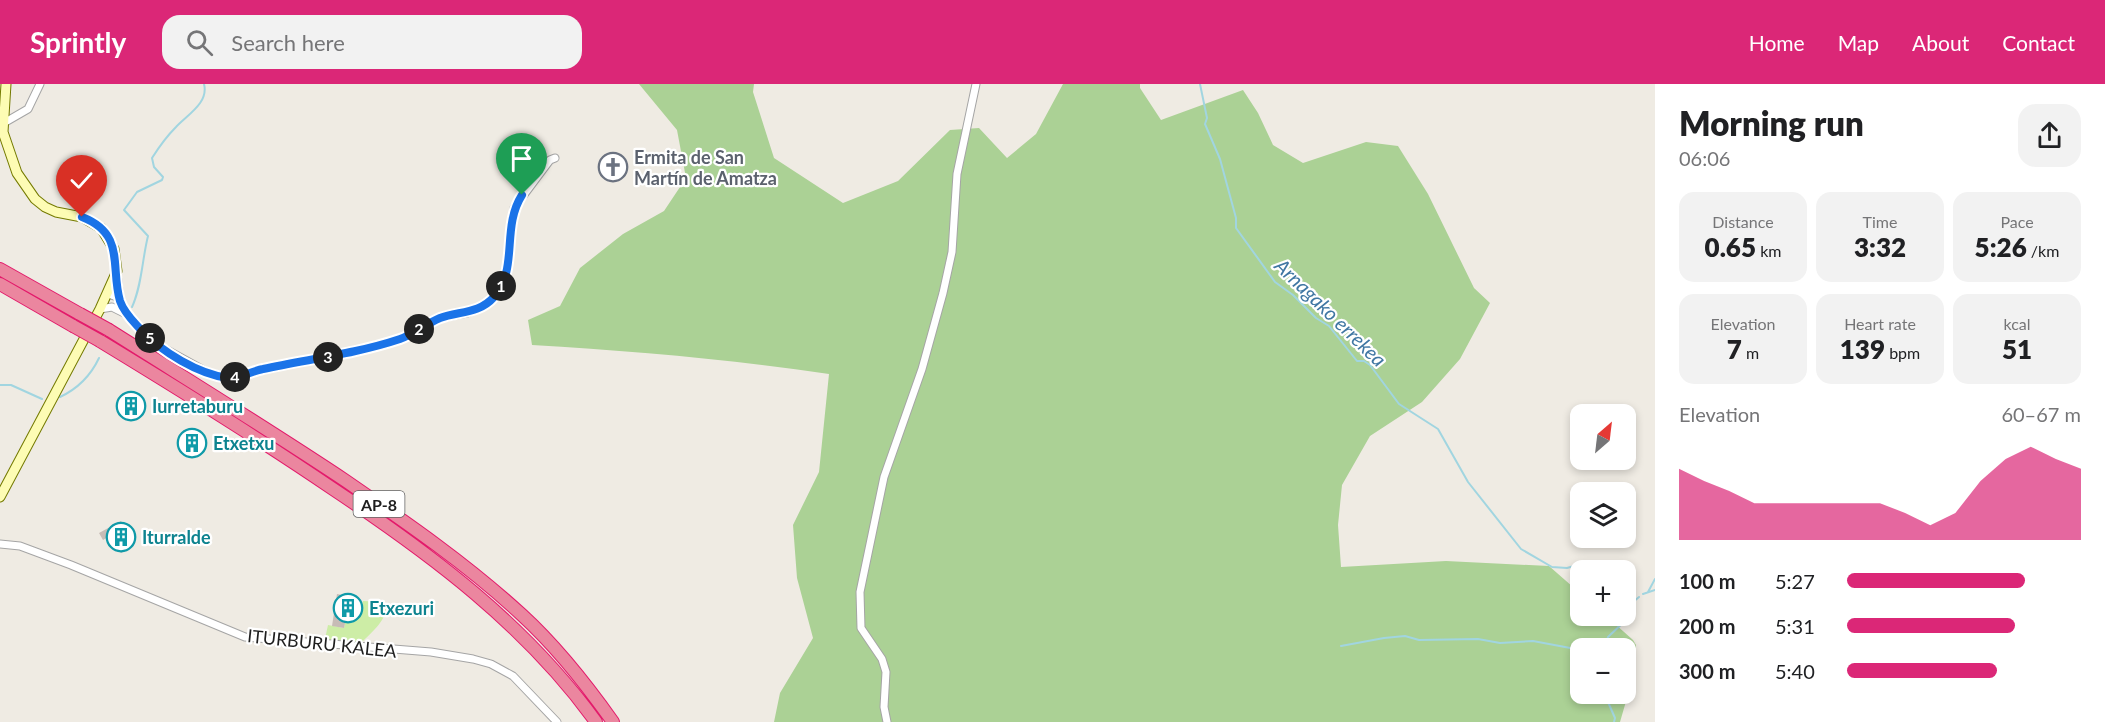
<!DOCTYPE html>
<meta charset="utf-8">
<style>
body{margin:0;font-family:Lato,sans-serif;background:#f2f2f2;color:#202124;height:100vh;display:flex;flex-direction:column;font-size:22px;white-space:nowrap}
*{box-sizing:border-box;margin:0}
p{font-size:20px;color:#757577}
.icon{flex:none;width:33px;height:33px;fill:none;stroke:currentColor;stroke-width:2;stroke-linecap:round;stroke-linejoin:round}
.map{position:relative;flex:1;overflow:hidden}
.drawer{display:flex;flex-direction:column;background:#fff;width:450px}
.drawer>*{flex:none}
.needle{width:39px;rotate:28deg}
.tools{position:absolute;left:1570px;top:320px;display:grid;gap:12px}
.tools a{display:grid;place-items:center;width:66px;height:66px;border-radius:12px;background:#fff;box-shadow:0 3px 9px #0003;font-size:30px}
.pin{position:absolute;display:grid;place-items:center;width:51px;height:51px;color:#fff;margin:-62px -26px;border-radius:50% 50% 50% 0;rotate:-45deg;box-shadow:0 0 6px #0007}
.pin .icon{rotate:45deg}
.km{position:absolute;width:30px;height:30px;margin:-15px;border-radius:50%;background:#222;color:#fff;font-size:16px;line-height:30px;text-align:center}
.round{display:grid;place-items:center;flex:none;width:63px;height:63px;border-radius:18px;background:#f2f2f2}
.headline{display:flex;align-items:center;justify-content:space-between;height:102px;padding:0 24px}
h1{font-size:33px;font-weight:800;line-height:45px}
.figures{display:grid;grid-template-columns:repeat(3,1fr);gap:9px;height:102px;padding:6px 24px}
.figures div{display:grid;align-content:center;border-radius:15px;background:#f2f2f2;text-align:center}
.figures b{font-size:26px;font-weight:800}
.figures small{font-size:16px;font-weight:400}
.figures p{font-size:16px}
.chart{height:168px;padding:12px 24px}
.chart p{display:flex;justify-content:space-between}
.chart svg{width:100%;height:108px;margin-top:6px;fill:#db2777;opacity:.7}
ul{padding:0 24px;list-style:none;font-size:20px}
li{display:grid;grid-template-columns:96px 72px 1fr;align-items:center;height:45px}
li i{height:15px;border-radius:8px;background:#db2777}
header{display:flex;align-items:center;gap:36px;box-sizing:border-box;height:84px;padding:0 30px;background:#db2777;color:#fff}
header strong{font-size:28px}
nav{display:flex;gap:33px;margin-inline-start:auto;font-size:21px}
.search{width:420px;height:54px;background:#f2f2f2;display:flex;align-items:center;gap:15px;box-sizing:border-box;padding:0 21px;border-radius:18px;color:#757577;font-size:22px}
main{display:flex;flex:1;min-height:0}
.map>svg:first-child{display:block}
.grass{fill:#cdeda6}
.forest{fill:#abd195;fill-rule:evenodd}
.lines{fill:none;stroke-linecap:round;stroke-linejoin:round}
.stream{stroke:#a1d5e0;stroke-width:2}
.building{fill:#c7bcb6}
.street-casing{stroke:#a5a5a5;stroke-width:9}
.secondary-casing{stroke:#747a00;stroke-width:11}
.highway-casing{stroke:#e31a6b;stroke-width:14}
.street{stroke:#fff;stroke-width:7}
.secondary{stroke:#fdfcb4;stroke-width:9}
.highway{stroke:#eb869f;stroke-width:12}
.highway-bridge-casing{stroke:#e31a6b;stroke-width:14;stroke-linecap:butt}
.highway-bridge{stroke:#eb869f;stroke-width:12}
.route-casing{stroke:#fff;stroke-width:12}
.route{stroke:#1a73e8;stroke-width:8}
.labels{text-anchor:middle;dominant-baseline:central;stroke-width:4.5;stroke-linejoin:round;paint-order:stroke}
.shield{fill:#fff;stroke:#626262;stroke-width:1.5}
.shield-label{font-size:16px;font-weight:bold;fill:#1e1e1e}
.worship-label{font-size:18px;font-weight:bold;fill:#5b616d;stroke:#fff;text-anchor:start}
.culture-label{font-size:18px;font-weight:bold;fill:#0d838f;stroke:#fff;text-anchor:start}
.street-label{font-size:18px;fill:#1e1e1e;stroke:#fff}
.water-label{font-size:20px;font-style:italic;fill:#4077a3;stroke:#fff}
</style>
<header>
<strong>Sprintly</strong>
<div class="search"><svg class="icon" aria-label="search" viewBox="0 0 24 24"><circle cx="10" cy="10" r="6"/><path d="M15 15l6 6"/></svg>Search here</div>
<nav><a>Home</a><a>Map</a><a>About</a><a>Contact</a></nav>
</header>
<main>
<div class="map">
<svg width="1655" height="638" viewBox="0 0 1655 638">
<rect width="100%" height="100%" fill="#efebe3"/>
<path class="grass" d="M 363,517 L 384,518 L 387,520 C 387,536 372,548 361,559 L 325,555 L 328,541 L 344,544 L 347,530 L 359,532 Z"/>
<path class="forest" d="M 639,0 L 754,0 L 753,8 L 774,74 L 843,119 L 898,97 L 950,46 L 979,44 L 1007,74 L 1036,50 L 1063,0 L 1140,0 L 1140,4 L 1161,36 L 1243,6 L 1258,29 L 1273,61 L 1303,79 L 1366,58 L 1398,62 L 1428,110 L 1474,204 L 1490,219 L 1460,275 L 1422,318 L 1370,352 L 1342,401 L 1338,441 L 1341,483 L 1446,477 L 1549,482 L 1581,510 L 1581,531 L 1605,531 L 1633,556 L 1636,561 L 1629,607 L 1620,638 L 774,638 L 780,609 L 813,554 L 797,494 L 793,441 L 819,388 L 829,290 C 729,275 632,267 532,261 L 528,236 L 560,222 L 580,184 L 623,150 L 664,127 L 686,94 L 677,46 ZM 1581,564 L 1626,564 L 1626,609 L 1581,609 Z"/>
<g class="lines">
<path class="stream" d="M 1200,0 L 1207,34 L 1205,40 L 1220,75 L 1236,134 L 1236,144 L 1275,198 L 1293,211 L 1316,234 L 1329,242 L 1357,277 L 1364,277 L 1370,281 L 1399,320 L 1438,345 L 1468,398 L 1521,465 L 1552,483 L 1567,484 L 1581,480 L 1594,486
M 132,223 C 142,201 142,176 148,152 L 124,126 L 137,108 L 162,96 L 163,93 L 154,83 L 152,74 C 159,63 167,52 176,43 C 187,31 209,19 204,0
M 0,301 L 11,301 L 42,315
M 60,313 C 77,305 91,291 99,274
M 1648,508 L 1655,495
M 1643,510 L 1655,506
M 1626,524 L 1639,513
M 1341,562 L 1384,554 L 1405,552 L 1419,556 L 1478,555 L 1500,559 L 1533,557 L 1581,566
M 1605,564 L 1608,553 L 1627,535 L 1626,530
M 1604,609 L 1615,634 L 1614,638"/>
</g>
<path class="building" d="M 133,309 L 144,317 L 130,335 L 119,326 Z
M 184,351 L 203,354 L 199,372 L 190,370 L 191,366 L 181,364 Z
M 121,437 L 130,454 L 123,458 L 127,466 L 121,469 L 112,451 L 103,456 L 99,449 Z
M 337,510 L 347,512 L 346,516 L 362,519 L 359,532 L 347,530 L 344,544 L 332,542 Z"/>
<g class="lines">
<g class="street-casing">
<path id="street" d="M 2,40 L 28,25 L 40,0
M 117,189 L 120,216
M 108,210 L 117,213 L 128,232 L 156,260 L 207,288 L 230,294 L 259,286 L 373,263 L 403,254 L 441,234 L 467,229 L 481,223 L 493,214 L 506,193 L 514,124 L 550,76 L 555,74
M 100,225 L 112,223 L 126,230
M 0,460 L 20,462 L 71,481 L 245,553 L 431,568 L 473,575 L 491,580 L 513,592 L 557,638
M 887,638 L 884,623 L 886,588 L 882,575 L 861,544 L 860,508 L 884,393 L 922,285 L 943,209 L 952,168 L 957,90 L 976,0"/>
</g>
<g class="secondary-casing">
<path id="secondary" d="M 0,413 L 100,225 L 117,187 L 114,165 L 101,144 L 82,133 L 56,128 L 45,123 L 35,115 L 17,89 L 3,48 L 6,0"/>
</g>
<g class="highway-casing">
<path id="highway" d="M 0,185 L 80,230
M 0,200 L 73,242
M 109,246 C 188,296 268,345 346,397 C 407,439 468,481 522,531 C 557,563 586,600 613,638
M 100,257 C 179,305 257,353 333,405 C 432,471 526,541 596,638"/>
</g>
<use href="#street" class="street"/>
<use href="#secondary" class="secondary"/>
<use href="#highway" class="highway"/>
<g class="highway-bridge-casing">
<path id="highway-bridge" d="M 80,230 L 109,246
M 73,242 L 100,257"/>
</g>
<use href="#highway-bridge" class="highway-bridge"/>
</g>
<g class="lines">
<g class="route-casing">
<path id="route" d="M 82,133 C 126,150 110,183 120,217 C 124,229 134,238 141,246 C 162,268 198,290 228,294 C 238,295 252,287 263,285 C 309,275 355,270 400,255 C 414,250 426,240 440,234 C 459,227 479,230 494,213 C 519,184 501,144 522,111"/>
</g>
<use href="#route" class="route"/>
</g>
<defs>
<g id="church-ring" transform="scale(1.5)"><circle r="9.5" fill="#fff" stroke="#6b7280" stroke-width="1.5"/><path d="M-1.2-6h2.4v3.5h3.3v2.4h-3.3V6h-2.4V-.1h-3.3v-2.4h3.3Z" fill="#6b7280"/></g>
<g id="building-ring" transform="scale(1.5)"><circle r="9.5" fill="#fff" stroke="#0f9aa8" stroke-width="1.5"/><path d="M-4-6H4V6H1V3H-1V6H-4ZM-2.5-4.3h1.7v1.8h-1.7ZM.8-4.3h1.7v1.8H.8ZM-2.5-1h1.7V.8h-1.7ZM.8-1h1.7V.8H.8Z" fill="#0f9aa8"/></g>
</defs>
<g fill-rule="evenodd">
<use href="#church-ring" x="613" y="83"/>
<use href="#building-ring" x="131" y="322"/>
<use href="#building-ring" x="192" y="359"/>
<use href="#building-ring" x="121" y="453"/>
<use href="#building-ring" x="348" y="524"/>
</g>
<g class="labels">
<rect class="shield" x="353.5" y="407" width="51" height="26" rx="4.5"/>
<g class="shield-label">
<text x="379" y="420">AP-8</text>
</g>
<g class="worship-label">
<text x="634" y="73">Ermita de San<tspan x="634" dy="21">Martín de Amatza</tspan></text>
</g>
<g class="culture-label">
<text x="152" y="322">Iurretaburu</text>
<text x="213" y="359">Etxetxu</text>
<text x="142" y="453">Iturralde</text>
<text x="369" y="524">Etxezuri</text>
</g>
<g class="street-label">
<text transform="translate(322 559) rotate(6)">ITURBURU KALEA</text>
</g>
<g class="water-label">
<text transform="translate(1331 228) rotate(44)">Arnagako errekea</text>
</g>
</g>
</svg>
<div class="tools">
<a><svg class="needle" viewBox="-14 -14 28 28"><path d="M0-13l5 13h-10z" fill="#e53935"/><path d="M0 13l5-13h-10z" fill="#757577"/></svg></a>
<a><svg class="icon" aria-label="layers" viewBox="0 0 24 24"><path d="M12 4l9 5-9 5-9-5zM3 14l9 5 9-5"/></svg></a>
<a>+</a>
<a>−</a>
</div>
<div class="pin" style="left:522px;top:111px;background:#1e9e55"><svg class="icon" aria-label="arrive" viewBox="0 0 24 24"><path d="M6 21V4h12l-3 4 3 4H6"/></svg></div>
<div class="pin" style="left:82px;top:133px;background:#d93025"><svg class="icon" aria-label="check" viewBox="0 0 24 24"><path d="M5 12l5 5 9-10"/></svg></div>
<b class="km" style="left:501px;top:202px">1</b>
<b class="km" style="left:419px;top:245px">2</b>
<b class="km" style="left:328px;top:273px">3</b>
<b class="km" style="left:235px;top:293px">4</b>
<b class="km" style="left:150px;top:254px">5</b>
</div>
<section class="drawer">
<div class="headline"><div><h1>Morning run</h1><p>06:06</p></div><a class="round"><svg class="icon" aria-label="share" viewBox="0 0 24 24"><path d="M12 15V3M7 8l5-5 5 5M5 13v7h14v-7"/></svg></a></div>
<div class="figures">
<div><p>Distance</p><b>0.65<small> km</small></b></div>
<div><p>Time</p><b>3:32</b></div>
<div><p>Pace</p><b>5:26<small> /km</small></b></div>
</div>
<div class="figures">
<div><p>Elevation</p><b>7<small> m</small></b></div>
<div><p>Heart rate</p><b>139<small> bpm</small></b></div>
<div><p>kcal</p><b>51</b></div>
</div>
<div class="chart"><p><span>Elevation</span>60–67 m</p>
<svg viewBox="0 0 160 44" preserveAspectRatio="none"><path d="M0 44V15L10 20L20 24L30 29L40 29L50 29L60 29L70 29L80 29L90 33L100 38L110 33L120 20L130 11L140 6L150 11L160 15V44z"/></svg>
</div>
<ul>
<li><b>100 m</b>5:27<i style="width:76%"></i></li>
<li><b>200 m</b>5:31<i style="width:72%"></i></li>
<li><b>300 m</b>5:40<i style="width:64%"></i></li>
</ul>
</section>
</main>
